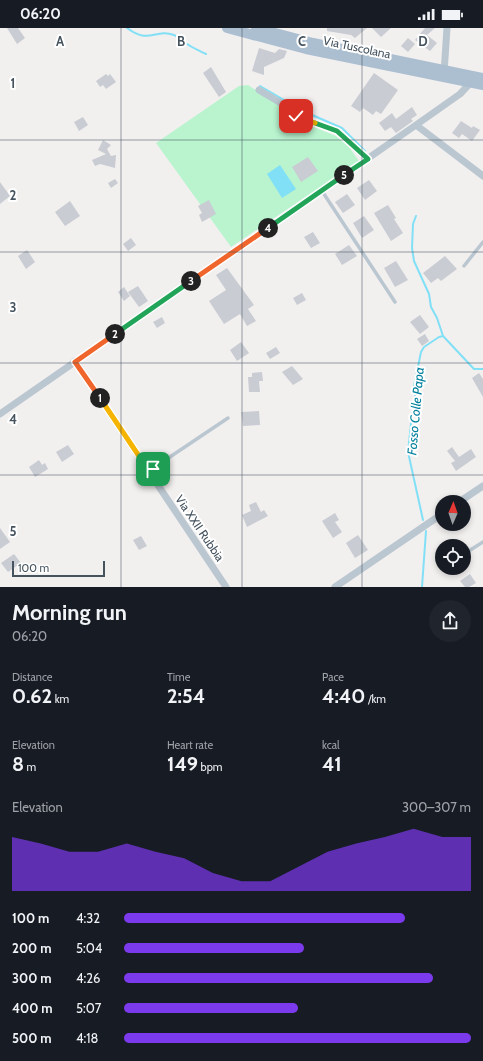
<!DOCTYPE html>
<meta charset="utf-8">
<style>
body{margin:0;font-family:Cabin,sans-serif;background:#20242c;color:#f1f3f6;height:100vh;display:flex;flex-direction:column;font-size:15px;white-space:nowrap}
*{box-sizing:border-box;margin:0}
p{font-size:13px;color:#9ea1a6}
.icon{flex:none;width:22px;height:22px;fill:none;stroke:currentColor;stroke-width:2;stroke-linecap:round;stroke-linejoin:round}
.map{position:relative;height:559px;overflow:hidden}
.panel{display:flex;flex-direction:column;background:#171b24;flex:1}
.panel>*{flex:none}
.needle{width:26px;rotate:2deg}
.controls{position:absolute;left:435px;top:467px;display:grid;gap:8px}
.controls a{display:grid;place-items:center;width:36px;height:36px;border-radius:50%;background:#171b24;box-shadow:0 2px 6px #0003;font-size:20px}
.scale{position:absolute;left:12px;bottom:10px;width:93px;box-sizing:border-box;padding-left:4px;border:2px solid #45535f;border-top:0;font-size:11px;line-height:14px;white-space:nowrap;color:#45535f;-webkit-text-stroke:3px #fff;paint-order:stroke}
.pin{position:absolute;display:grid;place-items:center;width:34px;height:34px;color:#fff;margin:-17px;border-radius:8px;box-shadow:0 2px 6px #0006}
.km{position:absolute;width:20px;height:20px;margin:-10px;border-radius:50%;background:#222;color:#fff;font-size:11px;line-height:20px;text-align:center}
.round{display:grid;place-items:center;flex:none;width:42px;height:42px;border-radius:21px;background:#20242c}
.head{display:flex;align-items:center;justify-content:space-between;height:68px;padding:0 12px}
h1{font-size:22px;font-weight:700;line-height:30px}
.figures{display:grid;grid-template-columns:repeat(3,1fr);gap:6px;height:68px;padding:4px 12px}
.figures div{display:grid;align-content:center}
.figures b{font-size:20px;font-weight:700}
.figures small{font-size:11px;font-weight:400}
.figures p{font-size:11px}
.chart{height:112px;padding:8px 12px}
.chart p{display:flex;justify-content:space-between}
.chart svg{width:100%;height:72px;margin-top:4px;fill:#7c3aed;opacity:.7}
ul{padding:0 12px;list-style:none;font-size:13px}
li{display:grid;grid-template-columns:64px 48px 1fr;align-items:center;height:30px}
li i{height:10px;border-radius:5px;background:#7c3aed}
.status{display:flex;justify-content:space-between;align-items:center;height:28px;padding:0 20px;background:#171b24;direction:ltr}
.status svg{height:11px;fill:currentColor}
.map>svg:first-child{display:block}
.green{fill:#b9f4cf}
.water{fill:#81e0f6}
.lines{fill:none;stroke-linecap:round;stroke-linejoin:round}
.stream{stroke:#81e0f6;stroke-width:2}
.building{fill:#c9ccd2}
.lane{stroke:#bbc7d0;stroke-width:3.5}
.street{stroke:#bbc7d0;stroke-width:7}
.primary{stroke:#acbfd1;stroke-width:10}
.split-1-casing{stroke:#fff;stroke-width:8}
.split-2-casing{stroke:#fff;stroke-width:8}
.split-3-casing{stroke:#fff;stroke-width:8}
.split-4-casing{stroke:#fff;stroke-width:8}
.split-5-casing{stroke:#fff;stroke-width:8}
.split-6-casing{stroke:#fff;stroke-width:8}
.split-7-casing{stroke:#fff;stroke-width:8}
.split-1{stroke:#f5b400;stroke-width:5}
.split-2{stroke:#f0652b;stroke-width:5}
.split-3{stroke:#22a559;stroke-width:5}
.split-4{stroke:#f0652b;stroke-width:5}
.split-5{stroke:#22a559;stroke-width:5}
.split-6{stroke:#22a559;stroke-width:5}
.split-7{stroke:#f5b400;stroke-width:5}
.grid{fill:none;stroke:#45535f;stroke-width:1;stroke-opacity:0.55}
.labels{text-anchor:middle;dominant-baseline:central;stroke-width:4;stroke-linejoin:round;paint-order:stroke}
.street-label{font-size:12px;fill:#45535f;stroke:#fff}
.water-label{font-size:13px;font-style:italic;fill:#03809e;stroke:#fff}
.grid-label{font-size:13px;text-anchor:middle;font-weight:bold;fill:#45535f;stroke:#fff;stroke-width:4;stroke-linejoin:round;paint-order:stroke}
</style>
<div class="status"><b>06:20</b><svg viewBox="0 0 49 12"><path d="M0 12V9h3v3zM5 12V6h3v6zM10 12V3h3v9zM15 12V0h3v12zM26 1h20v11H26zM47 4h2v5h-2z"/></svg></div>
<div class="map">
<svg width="483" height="559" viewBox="0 0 483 559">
<rect width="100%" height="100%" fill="#f2efef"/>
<path class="green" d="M 248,57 L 287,82 L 297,92 L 336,108 L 349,119 L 359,133 L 231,219 L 156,115 L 239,58 Z"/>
<path class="water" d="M 280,137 L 296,161 L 282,170 L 267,146 Z"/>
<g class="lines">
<path class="stream" d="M 127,0 C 150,17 155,0 174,7 C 179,9 183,13 187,16 C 193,20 200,23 206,26
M 260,58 L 303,83 L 342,100 L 365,123
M 416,188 L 413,196 L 412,220 L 414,233 L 429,266 L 431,279 L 437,290 L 443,308 L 474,341 L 483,341
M 423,492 L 408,424 L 412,387 L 416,375 L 414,358 L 421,324 L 424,319 L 439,309 L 443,308
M 422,559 L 426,503"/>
</g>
<path class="building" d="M 7,0 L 18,0 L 25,10 L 17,16 Z
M 327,0 L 367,0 L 355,10 L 351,7 L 327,3 Z
M 372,0 L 391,0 L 381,9 Z
M 425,0 L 435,0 L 427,7 L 437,15 L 430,23 L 415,12 Z
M 408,10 L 415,16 L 408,24 L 401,18 Z
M 259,20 L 275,25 L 279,21 L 287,23 L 284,30 L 264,39 L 264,47 L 252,43 Z
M 211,39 L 226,64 L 219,69 L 203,45 Z
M 374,45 L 398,62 L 381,86 L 376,83 L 373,87 L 363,80 L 360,84 L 351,78 Z
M 106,46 L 108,48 L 110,46 L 116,54 L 106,61 L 103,57 L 100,59 L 96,53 Z
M 412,79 L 417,87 L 411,91 L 413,93 L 396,105 L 391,99 L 385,103 L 379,95 L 392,85 L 396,91 Z
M 83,89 L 88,97 L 79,103 L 74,94 Z
M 461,93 L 472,100 L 473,98 L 480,102 L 472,113 L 462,106 L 459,110 L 452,105 Z
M 103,112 L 111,117 L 107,121 L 111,128 L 116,127 L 115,140 L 100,136 L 95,138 L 92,132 L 106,126 L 98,122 Z
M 308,129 L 318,143 L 301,154 L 292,139 Z
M 115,151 L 118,155 L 111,160 L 108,155 Z
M 369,152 L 377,163 L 365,172 L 357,160 Z
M 0,154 L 10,168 L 0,176 Z
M 347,166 L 355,177 L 343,185 L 335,174 Z
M 209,172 L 216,186 L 202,194 L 199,187 L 202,185 L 198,178 Z
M 70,173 L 80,188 L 65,198 L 55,184 Z
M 388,177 L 396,190 L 394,191 L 403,205 L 391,213 L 374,185 Z
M 364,188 L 374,202 L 362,210 L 353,195 Z
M 313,204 L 320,215 L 311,220 L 304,209 Z
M 131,210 L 136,217 L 128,223 L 123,216 Z
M 349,217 L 357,228 L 342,237 L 335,226 Z
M 27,222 L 35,234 L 26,241 L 18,228 Z
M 445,228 L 457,241 L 441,253 L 438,250 L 431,255 L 423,245 Z
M 396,233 L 408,252 L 395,259 L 384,240 Z
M 227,240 L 254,277 L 248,281 L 256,293 L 247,298 L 240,286 L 224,296 L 209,273 L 226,262 L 216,247 Z
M 138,258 L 148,273 L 139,279 L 128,264 Z
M 124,259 L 130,268 L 124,273 L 118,264 Z
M 302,265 L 306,272 L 297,277 L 293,270 Z
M 420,287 L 429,299 L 420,306 L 410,294 Z
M 162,289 L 165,295 L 157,300 L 153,294 Z
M 425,306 L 429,313 L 422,318 L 417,311 Z
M 241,314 L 249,325 L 237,333 L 230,322 Z
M 276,319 L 280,325 L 270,331 L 266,325 Z
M 292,338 L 303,351 L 293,357 L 282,344 Z
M 262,344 L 263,353 L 259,353 L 260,364 L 249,364 L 248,349 L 252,349 L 252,345 Z
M 479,345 L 483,351 L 483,369 L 472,350 Z
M 259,383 L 260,397 L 243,398 L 241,384 Z
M 68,417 L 74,426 L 62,434 L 56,424 Z
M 452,419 L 459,429 L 471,421 L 476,429 L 456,443 L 451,435 L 455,433 L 447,423 Z
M 39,432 L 42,437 L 45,435 L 48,441 L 35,449 L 29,439 Z
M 256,474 L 261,484 L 264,482 L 268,488 L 247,499 L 242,487 L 251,483 L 249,477 Z
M 335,485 L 339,492 L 335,494 L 342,504 L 333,510 L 322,493 Z
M 0,500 L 10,514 L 0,521 Z
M 358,507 L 368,522 L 355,530 L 346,515 Z
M 141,508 L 147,518 L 139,522 L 133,512 Z
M 14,526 L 21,535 L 8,544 L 1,535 Z
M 470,546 L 476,555 L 469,559 L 465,559 L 460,553 Z"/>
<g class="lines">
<path class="lane" d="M 322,163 L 395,274
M 464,238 L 483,214
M 149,443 L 228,390
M 464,526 L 483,514"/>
<path class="street" d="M 444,45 L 447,0
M 259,62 L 291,81 L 296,88 L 337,103 L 367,131
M 416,97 L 483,148
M 75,333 L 226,559
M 0,386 L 416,97 L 460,66 L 473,52
M 459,474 L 483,458
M 335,559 L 442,486"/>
<path class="primary" d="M 227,0 L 306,21 L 483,57
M 256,0 L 313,15 L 483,50"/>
</g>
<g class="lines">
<g class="split-1-casing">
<path id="split-1" d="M 100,370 L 149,443 L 153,441"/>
</g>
<g class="split-2-casing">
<path id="split-2" d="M 100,370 L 75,334 L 115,306"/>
</g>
<g class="split-3-casing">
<path id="split-3" d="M 115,306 L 191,253"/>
</g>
<g class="split-4-casing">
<path id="split-4" d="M 191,253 L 268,200"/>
</g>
<g class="split-5-casing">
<path id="split-5" d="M 268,200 L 344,147"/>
</g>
<g class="split-6-casing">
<path id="split-6" d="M 315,95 L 337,103 L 368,131 L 344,147"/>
</g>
<g class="split-7-casing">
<path id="split-7" d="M 296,88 L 315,95"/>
</g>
<use href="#split-1" class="split-1"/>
<use href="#split-2" class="split-2"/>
<use href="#split-3" class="split-3"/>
<use href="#split-4" class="split-4"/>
<use href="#split-5" class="split-5"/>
<use href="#split-6" class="split-6"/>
<use href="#split-7" class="split-7"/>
</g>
<path class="grid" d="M 121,0 L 121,559M 242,0 L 242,559M 362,0 L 362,559M 0,112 L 483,112M 0,224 L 483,224M 0,335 L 483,335M 0,447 L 483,447"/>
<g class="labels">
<g class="street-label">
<text transform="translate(357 19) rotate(12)">Via Tuscolana</text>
<text transform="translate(200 500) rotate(56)">Via XXII Rubbia</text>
</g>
<g class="water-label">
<text transform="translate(415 383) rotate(-85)">Fosso Colle Papa</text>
</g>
</g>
<g class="grid-label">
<text x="60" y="18">A</text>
<text x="181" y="18">B</text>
<text x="302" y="18">C</text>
<text x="423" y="18">D</text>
<text x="13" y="60">1</text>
<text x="13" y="172">2</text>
<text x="13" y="284">3</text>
<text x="13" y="396">4</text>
<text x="13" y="508">5</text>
</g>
</svg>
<div class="controls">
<a><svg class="needle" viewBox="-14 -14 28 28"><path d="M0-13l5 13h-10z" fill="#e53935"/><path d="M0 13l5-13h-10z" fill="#9ea1a6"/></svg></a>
<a><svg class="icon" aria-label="locate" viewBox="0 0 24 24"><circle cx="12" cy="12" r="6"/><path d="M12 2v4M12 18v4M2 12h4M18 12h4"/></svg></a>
</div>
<div class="scale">100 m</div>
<div class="pin" style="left:153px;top:441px;background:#1e9e55"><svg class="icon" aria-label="arrive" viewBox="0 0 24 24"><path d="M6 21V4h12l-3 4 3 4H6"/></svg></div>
<div class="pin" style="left:296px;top:88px;background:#d93025"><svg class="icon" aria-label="check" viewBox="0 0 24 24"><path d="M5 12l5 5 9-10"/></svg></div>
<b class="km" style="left:100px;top:370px">1</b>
<b class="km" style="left:115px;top:306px">2</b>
<b class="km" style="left:191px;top:253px">3</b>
<b class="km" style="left:268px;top:200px">4</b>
<b class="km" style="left:344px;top:147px">5</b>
</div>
<section class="panel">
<div class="head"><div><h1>Morning run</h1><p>06:20</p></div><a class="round"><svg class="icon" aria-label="share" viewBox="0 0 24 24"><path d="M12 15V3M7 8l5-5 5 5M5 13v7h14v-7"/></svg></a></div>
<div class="figures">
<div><p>Distance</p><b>0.62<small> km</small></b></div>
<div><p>Time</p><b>2:54</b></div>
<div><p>Pace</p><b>4:40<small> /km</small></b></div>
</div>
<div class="figures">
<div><p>Elevation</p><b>8<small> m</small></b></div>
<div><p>Heart rate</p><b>149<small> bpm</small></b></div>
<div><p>kcal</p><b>41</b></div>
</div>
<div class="chart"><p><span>Elevation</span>300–307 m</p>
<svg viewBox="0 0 160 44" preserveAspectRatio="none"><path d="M0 44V11L10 15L20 20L30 20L40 15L50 20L60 24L70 33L80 38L90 38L100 29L110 20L120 15L130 11L140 6L150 11L160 11V44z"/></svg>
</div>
<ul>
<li><b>100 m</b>4:32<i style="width:81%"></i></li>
<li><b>200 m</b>5:04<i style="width:52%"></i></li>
<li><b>300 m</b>4:26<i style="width:89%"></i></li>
<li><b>400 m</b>5:07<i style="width:50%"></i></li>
<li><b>500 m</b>4:18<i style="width:100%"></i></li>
</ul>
</section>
